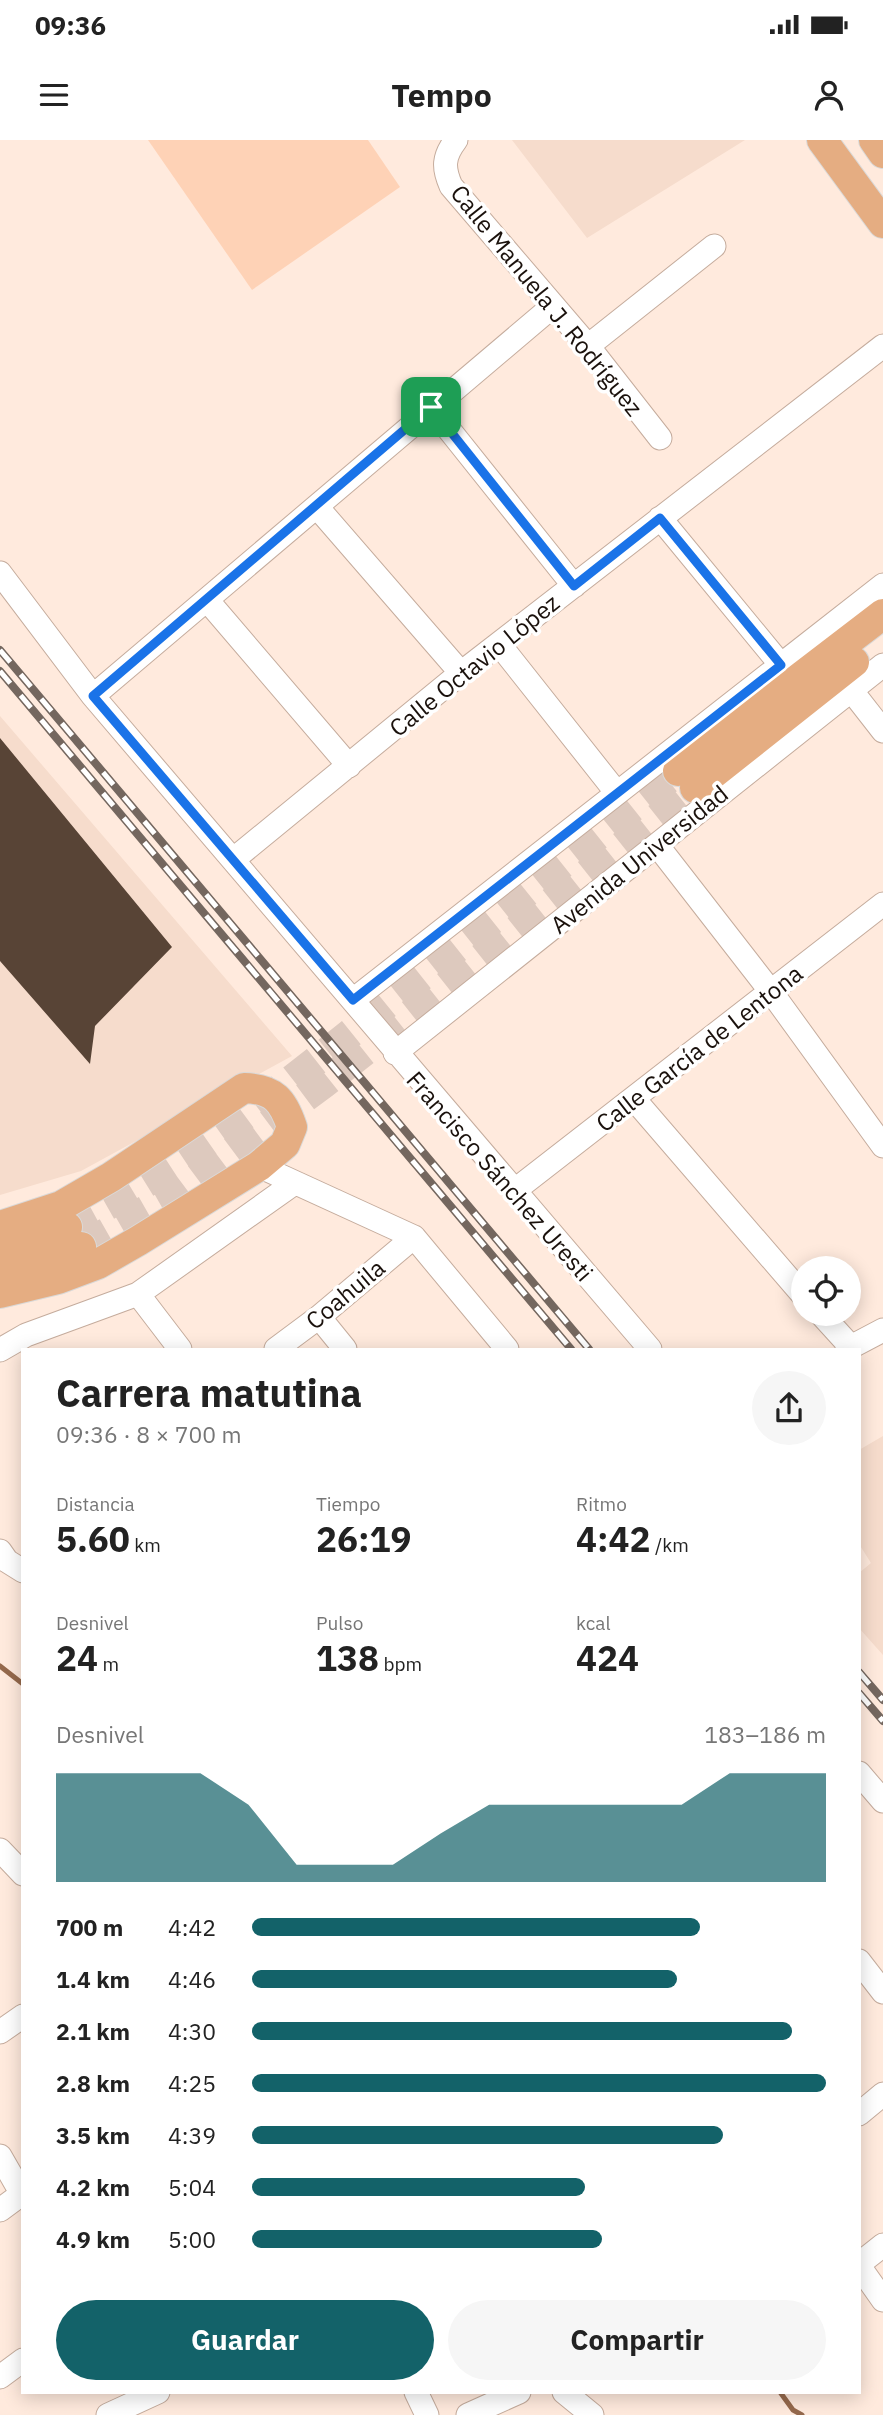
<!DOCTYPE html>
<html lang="es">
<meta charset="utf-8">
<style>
body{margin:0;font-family:"IBM Plex Sans",sans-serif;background:#f6f6f6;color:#222;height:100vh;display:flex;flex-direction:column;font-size:26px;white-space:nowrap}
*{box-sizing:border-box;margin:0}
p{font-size:23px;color:#767676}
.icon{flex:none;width:38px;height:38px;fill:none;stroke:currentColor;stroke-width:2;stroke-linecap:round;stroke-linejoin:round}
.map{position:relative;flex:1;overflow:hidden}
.sheet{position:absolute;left:21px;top:1208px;width:840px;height:1046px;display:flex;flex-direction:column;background:#fff;border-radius:0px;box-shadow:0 4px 18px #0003}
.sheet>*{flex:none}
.controls{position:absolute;left:791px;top:1116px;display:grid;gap:14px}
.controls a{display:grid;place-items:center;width:70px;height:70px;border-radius:50%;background:#fff;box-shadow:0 4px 18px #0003;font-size:35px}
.pin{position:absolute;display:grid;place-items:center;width:60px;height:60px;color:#fff;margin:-30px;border-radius:14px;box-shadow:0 4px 10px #0006}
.round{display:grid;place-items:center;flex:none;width:74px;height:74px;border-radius:37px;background:#f6f6f6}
.head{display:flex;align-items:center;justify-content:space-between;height:119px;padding:0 35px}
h1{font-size:38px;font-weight:700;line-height:52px}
.metrics{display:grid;grid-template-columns:repeat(3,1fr);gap:10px;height:119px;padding:7px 35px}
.metrics div{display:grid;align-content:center}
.metrics b{font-size:35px;font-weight:700}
.metrics small{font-size:19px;font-weight:400}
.metrics p{font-size:19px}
.chart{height:196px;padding:14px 35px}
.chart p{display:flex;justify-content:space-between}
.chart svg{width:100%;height:126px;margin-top:7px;fill:#136269;opacity:.7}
.action{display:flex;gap:14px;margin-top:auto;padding:14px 35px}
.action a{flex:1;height:80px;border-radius:42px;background:#136269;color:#fff;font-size:28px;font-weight:700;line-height:80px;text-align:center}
.action a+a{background:#f6f6f6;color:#222}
ul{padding:0 35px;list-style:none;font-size:23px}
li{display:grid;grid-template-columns:112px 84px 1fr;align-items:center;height:52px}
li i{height:18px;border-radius:9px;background:#136269}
.status{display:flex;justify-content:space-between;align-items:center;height:49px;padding:0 35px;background:#fff;direction:ltr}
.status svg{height:19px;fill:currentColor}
header{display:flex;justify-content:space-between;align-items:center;height:91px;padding:0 35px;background:#fff;font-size:32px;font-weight:700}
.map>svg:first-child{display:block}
.built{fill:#f6dccc}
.green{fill:#fed2b6}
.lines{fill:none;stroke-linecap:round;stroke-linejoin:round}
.stream{stroke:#95694c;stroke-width:5}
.building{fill:#584436}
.major-tunnel{stroke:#ddc9be;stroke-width:30;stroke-dasharray:30 15;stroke-linecap:butt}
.minor-casing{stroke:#c5ac9d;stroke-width:25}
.major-casing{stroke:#dad9d8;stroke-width:32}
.minor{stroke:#fff;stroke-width:23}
.major{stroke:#e5ad82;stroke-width:30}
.rail-casing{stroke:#74675f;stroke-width:8}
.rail{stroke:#fff;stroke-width:5;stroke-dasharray:16;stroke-linecap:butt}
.route-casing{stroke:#fff;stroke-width:14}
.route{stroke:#1a73e8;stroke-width:9}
.labels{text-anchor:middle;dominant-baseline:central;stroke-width:7;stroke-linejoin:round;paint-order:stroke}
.street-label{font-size:24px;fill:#1a110c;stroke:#fff}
</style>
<div class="status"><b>09:36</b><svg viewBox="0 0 49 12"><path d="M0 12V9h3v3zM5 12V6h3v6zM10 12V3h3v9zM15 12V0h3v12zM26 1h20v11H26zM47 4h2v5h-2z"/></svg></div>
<header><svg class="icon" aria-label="menu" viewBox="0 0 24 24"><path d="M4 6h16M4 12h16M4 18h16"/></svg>Tempo<svg class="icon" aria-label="person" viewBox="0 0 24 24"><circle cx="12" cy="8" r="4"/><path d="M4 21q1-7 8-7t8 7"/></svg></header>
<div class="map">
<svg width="883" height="2275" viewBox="0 0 883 2275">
<rect width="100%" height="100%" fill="#ffeadd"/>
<path class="built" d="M 512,0 L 745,0 L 587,98 Z
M 0,576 L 292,916 L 81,1031 L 0,1055 Z
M 883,1296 L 883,1515 L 859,1488 L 859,1433 L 871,1423 L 859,1404 L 859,1310 Z"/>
<path class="green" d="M 148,0 L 368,0 L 400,47 L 252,150 Z"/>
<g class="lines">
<path class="stream" d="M 0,1526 L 23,1544
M 780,2252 L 793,2270 L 802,2275"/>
</g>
<path class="building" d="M 0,598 L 172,807 L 95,886 L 90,924 L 0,821 Z"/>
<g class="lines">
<path class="major-tunnel" d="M 67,1087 C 184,1028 287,945 388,863 C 485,786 582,708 678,631
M 81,1107 L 178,1052 L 323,944 L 695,648"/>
<g class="minor-casing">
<path id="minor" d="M 456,0 C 443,17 443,28 451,46 L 588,206 L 660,298
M 588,206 L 714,106
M 431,267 L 574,446
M 317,367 L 461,533
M 660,378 L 781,525
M 0,433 L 93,556 L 650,1209
M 207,460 L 349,626
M 499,504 L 617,653
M 851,550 L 883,591
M 93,556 L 553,166
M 657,705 L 772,853 L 883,1006
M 234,719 L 461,533 L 883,206
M 353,860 L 883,445
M 395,913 L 883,525
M 634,959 L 803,1155
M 259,1026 L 414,1097 L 507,1209
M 514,1051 L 883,764
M 138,1154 L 180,1209
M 821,1174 L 851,1207
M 319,1177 L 345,1209
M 276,1209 L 319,1177 L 414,1097
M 847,1209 L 883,1190
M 0,1210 L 26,1195 L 138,1154 L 293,1044
M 0,1411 L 7,1421 L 23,1431
M 859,1633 L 883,1661
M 0,1710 L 23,1734
M 859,1821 L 883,1852
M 0,1892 L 23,1876
M 859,1974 L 883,1954
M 0,2016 L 23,2056
M 0,2070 L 23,2053
M 859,2124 L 883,2105
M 859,2126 L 883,2160
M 0,2237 L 23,2220
M 416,2252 L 427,2275
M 564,2252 L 592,2275
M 108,2275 L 158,2252
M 468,2275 L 519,2252"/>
</g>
<g class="major-casing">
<path id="major" d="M 822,0 L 883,83
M 874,0 L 883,13
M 678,631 L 883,474
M 695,648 L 854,522
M 0,1086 L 61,1066 L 111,1037 L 244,948 C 274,949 283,960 292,987 L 285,1004 L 259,1026 L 138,1101 L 98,1124 L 58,1139 L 0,1153
M 0,1109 L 25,1104 L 67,1087
M 0,1134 L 81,1107"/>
</g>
<use href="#minor" class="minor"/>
<use href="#major" class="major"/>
<g class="rail-casing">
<path id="rail" d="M 0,510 L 589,1209
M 0,531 L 571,1209
M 859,1532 L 883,1560
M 859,1553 L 883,1581"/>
</g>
<use href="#rail" class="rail"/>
</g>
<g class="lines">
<g class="route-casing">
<path id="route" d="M 431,267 L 574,446 L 660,378 L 781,525 L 353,860 L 93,556 Z"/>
</g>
<use href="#route" class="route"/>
</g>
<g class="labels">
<g class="street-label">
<text transform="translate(547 160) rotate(51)">Calle Manuela J. Rodríguez</text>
<text transform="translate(474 525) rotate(-39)">Calle Octavio López</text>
<text transform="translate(639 719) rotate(-39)">Avenida Universidad</text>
<text transform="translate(699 908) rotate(-38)">Calle García de Lentona</text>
<text transform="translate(500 1036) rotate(49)">Francisco Sánchez Uresti</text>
<text transform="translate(345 1154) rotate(-40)">Coahuila</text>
</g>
</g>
</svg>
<div class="controls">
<a><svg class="icon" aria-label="locate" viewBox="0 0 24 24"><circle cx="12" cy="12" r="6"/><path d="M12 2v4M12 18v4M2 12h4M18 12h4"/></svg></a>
</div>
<div class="pin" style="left:431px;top:267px;background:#1e9e55"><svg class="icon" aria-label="arrive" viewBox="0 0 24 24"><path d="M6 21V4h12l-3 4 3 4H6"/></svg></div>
<section class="sheet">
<div class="head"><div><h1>Carrera matutina</h1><p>09:36 · 8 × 700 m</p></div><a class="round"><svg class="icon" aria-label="share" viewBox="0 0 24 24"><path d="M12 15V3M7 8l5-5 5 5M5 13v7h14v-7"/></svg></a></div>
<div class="metrics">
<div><p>Distancia</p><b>5.60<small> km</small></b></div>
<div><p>Tiempo</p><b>26:19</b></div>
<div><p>Ritmo</p><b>4:42<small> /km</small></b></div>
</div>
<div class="metrics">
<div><p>Desnivel</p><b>24<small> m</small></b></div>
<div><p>Pulso</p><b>138<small> bpm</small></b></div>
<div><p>kcal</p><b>424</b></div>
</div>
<div class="chart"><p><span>Desnivel</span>183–186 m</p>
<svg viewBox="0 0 160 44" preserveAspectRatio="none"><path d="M0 44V6L10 6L20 6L30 6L40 17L50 38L60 38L70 38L80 27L90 17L100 17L110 17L120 17L130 17L140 6L150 6L160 6V44z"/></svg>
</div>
<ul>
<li><b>700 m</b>4:42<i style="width:78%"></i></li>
<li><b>1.4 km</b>4:46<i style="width:74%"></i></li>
<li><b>2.1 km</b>4:30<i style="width:94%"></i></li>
<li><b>2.8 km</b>4:25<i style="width:100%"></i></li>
<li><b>3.5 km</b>4:39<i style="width:82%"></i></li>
<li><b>4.2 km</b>5:04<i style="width:58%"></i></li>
<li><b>4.9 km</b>5:00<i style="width:61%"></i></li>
</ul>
<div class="action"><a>Guardar</a><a>Compartir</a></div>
</section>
</div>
